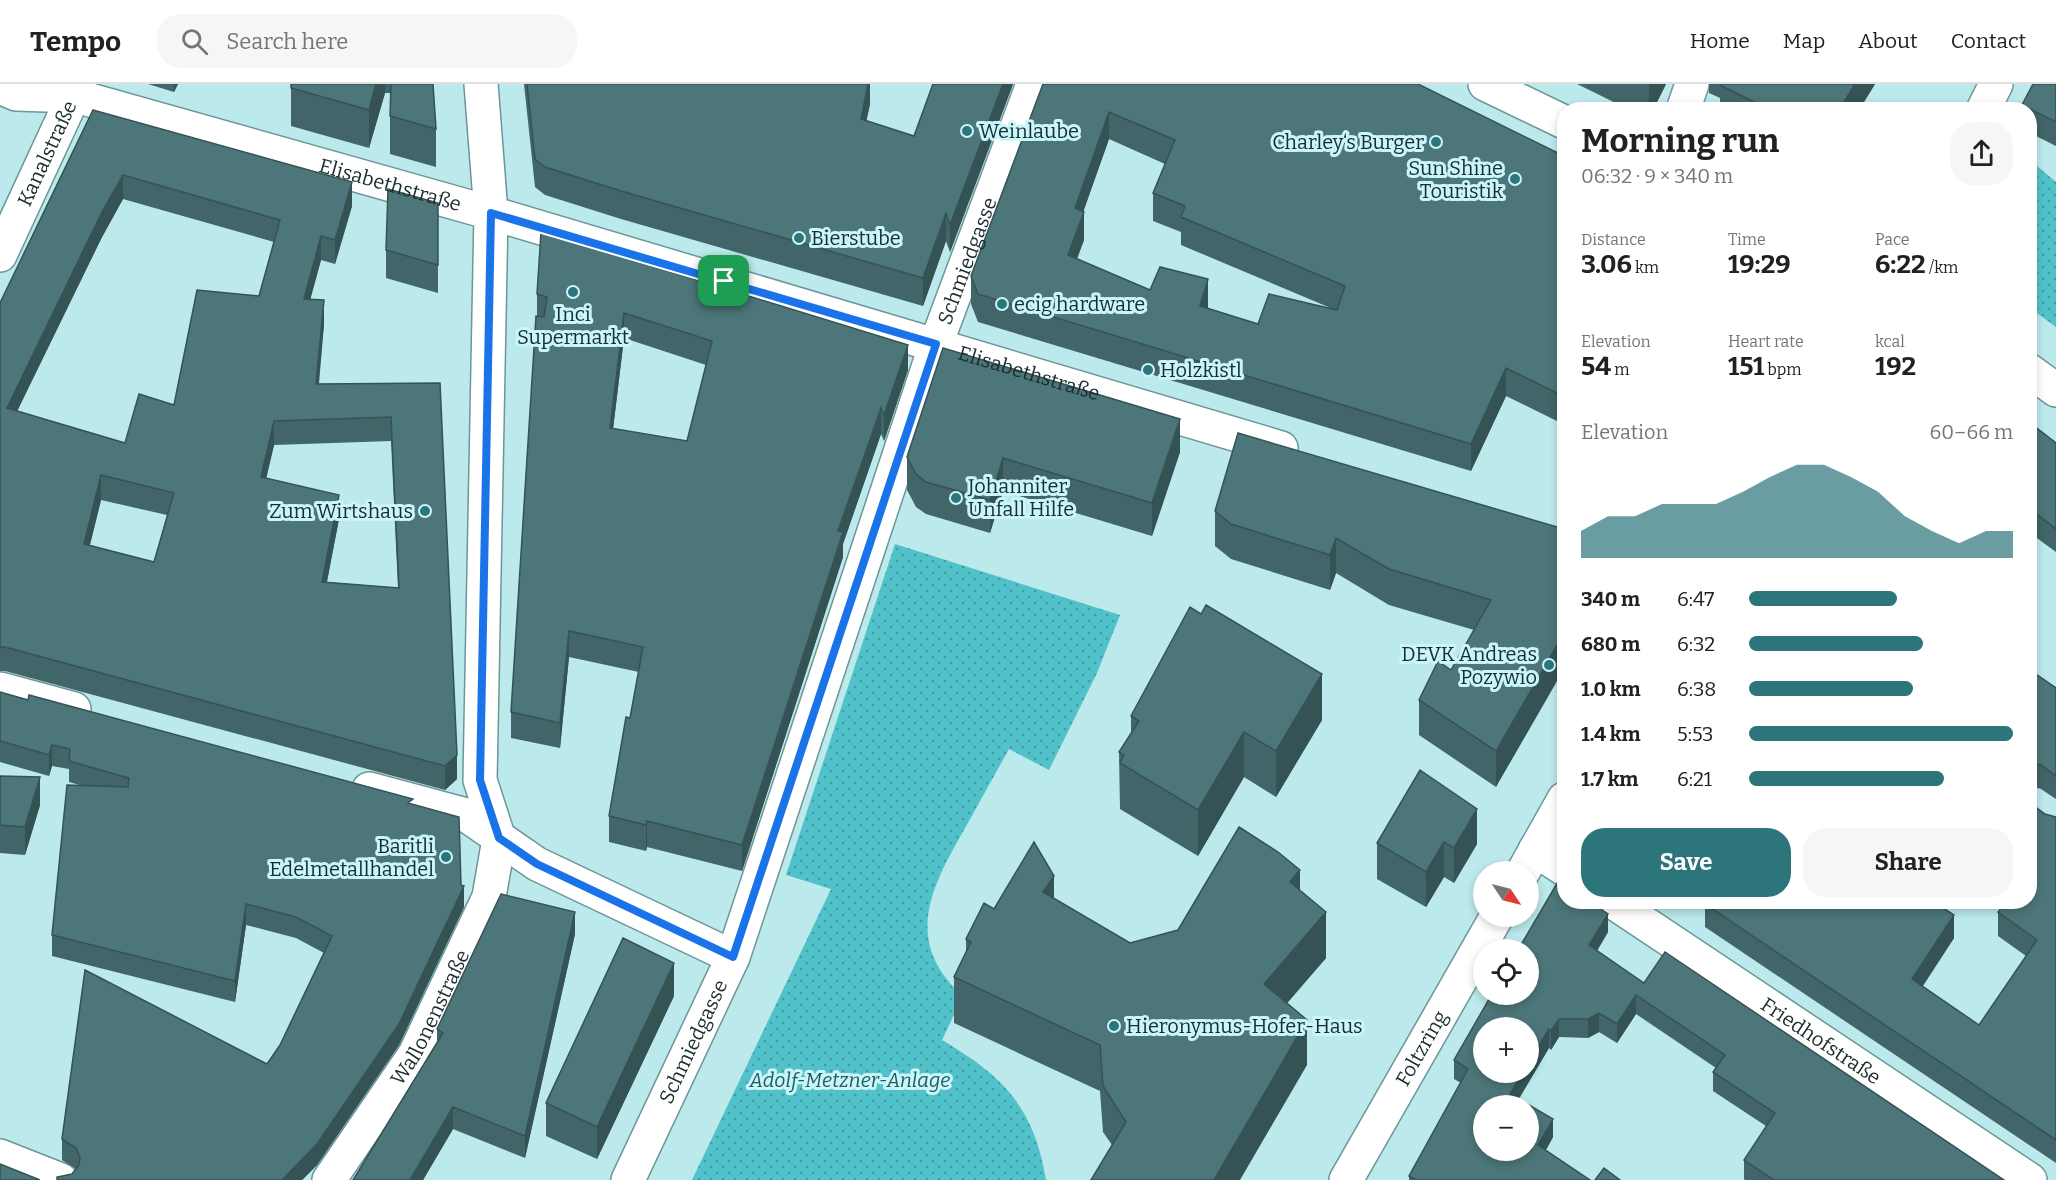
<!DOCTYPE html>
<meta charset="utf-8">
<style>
body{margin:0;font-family:Bitter,serif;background:#f6f6f6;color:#202124;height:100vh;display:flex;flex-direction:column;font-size:22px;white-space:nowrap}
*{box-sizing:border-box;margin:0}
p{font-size:20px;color:#757577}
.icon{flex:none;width:33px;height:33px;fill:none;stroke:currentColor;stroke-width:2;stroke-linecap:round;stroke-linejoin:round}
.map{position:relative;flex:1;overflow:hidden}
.panel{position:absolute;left:1557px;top:18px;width:480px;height:807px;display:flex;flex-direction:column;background:#fff;border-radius:24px;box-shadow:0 3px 9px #0003}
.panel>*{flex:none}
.needle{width:39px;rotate:125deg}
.tools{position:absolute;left:1473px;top:777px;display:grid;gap:12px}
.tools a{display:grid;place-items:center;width:66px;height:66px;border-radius:50%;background:#fff;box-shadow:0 3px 9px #0003;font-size:30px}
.pin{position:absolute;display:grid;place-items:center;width:51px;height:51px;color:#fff;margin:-26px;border-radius:12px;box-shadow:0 3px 9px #0006}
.round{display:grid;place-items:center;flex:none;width:63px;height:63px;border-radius:24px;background:#f6f6f6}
.headline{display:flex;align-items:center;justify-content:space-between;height:102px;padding:0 24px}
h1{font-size:33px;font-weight:700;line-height:45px}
.figures{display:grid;grid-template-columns:repeat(3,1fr);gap:9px;height:102px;padding:6px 24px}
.figures div{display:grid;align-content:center}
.figures b{font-size:26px;font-weight:700}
.figures small{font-size:16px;font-weight:400}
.figures p{font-size:16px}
.chart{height:168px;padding:12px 24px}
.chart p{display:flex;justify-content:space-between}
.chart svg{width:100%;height:108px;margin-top:6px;fill:#2b757b;opacity:.7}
.primary-button{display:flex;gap:12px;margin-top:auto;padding:12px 24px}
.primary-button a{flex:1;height:69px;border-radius:24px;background:#2b757b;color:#fff;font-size:24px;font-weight:700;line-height:69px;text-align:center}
.primary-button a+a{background:#f6f6f6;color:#202124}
ul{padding:0 24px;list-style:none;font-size:20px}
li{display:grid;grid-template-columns:96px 72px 1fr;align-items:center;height:45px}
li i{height:15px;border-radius:8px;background:#2b757b}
header{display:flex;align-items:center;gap:36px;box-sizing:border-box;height:84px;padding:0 30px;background:#fff;border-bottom:2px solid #e0e0e0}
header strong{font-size:28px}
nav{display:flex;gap:33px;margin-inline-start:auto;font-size:21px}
.search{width:420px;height:54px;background:#f6f6f6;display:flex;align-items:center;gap:15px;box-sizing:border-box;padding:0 21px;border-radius:24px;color:#757577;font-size:22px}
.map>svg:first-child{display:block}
.green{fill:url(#green-dots)}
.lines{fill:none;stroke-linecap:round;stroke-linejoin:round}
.minor-casing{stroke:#6c969a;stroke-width:36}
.minor{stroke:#fff;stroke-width:33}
.wall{fill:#416568;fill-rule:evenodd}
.shaded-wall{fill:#355355}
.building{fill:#4c7679;stroke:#355355;stroke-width:1.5;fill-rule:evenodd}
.route-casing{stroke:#fff;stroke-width:12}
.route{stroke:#1a73e8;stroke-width:8}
.poi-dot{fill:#2b757b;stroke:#c9f6fa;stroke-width:2}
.labels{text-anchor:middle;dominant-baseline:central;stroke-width:6;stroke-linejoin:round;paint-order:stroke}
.poi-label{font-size:20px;fill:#1b2c2e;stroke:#c9f6fa;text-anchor:start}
.street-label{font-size:20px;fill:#1b2c2e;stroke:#c9f6fa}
.park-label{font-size:20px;font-style:italic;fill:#235c60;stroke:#c9f6fa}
</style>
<header>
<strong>Tempo</strong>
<div class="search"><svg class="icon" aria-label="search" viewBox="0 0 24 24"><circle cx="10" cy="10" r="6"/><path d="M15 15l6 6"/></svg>Search here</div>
<nav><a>Home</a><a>Map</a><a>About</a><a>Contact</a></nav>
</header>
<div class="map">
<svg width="2056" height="1096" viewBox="0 0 2056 1096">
<defs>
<pattern id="green-dots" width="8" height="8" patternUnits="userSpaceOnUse" patternTransform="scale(1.5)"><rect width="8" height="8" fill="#52c2ca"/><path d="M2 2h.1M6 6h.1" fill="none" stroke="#439ea4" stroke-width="1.8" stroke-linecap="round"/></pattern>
</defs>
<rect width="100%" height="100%" fill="#bce9ec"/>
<path class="green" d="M 2030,76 L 2056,98 L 2056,243 L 2030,224 Z
M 895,460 L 1120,531 L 1097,589 L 1049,686 L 1009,665 C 994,692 979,719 964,746 C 930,805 903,858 963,912 L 942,956 C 1003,992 1034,1023 1046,1096 L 692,1096 L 831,805 L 786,791 Z"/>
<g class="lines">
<g class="minor-casing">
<g id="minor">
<path d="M 1485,0 L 1564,38"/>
<path id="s1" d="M 0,3 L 16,10 L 76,12 L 491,129 L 1281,364"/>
<path d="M 1683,26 L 1692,0"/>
<path d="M 1983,26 L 1996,0"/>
<path id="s2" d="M 0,171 L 79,0"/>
<path d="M 2030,287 L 2056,306"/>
<path d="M 0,605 L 74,625"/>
<path d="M 369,705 L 466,731 L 537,780 L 733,873"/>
<path d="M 1535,766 L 1564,785"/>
<path d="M 1523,788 L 1564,715"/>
<path id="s3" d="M 1613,818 L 2030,1096"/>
<path d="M 0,1072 L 61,1096"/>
<path id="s4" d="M 329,1096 L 415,970 L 489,813 L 499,755 L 480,696 L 491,129 L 481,0"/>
<path id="s5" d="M 628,1096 L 733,873 L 936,260 L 1033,0"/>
<path id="s6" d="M 1346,1096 L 1497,832"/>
</g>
</g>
<use href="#minor" class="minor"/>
</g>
<path class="wall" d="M 148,0 L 178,0 L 174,8 Z
M 291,0 L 433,0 L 436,45 L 436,83 L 390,70 L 390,9 L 385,9 L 369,64 L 291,42 Z
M 524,0 L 870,0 L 870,20 L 866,37 L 914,52 L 933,0 L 1013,0 L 950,168 L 946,157 L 923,222 L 621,135 L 545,111 L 535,103 Z
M 1043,0 L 1564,72 L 1564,328 L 1559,338 L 1506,312 L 1471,387 L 978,238 L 971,220 L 971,192 ZM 1109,55 L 1165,80 L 1153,109 L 1153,137 L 1181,148 L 1181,161 L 1333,225 L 1258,240 L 1208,224 L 1208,223 L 1150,206 L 1077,175 L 1084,156 L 1083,128 Z
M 1577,0 L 1666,0 L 1653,26 L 1630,26 Z
M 1709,0 L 1875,0 L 1859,26 L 1720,26 L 1720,14 L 1709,9 Z
M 2056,0 L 2056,62 L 2030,49 L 2030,26 L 2022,26 L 2022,21 Z
M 93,26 L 352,122 L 335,180 L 321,176 L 310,215 L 324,240 L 319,300 L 440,299 L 457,695 L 445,706 L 5,587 L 0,587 L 0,219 ZM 123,115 L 274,158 L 259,212 L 174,321 L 125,359 L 17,327 L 102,153 ZM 391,357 L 398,504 L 327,498 L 339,435 L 266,394 L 274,361 ZM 101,416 L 167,431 L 154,478 L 90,461 Z
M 438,119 L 438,209 L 386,194 L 386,166 Z
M 537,210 L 908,286 L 884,357 L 881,350 L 843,460 L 843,473 L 742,787 L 647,763 L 646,767 L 609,758 L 609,732 L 630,634 L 639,588 L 569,573 L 560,664 L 511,654 L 511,628 L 537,232 ZM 624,254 L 706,281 L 687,357 L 613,345 Z
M 2030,339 L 2056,359 L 2056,468 L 2030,449 Z
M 1180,368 L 1152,452 L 1003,407 L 990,449 L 926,430 L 916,423 L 907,406 L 907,373 Z
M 1215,427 L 1564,445 L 1496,703 L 1419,651 L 1419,616 L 1451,586 L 1474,546 L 1389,521 L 1336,489 L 1330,506 L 1231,475 L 1215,462 Z
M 2030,586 L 2056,604 L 2056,715 L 2041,705 L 2030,702 Z
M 0,608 L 413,721 L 461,801 L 464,823 L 399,961 L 317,1081 L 302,1096 L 57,1096 L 72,1090 L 76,1085 L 62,1076 L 62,1055 L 267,980 L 280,961 L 324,869 L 296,854 L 246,841 L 235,918 L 52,872 L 52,851 L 83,702 L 69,698 L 69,685 L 52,682 L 49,692 L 0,678 Z
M 1131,632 L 1322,636 L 1276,713 L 1244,693 L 1198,772 L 1120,725 L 1119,668 L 1131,649 Z
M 1420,686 L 1477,760 L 1454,799 L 1444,793 L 1426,823 L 1377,795 L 1377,759 Z
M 0,692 L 40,721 L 25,771 L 0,769 Z
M 2045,730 L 2056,733 L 2056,1079 L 1705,843 L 1705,820 L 1954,854 L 1923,902 L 1979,941 L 2026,872 L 1998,852 L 1998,828 L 2030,818 Z
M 1300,807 L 1326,874 L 1287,919 L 1307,981 L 1112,1061 L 1103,1048 L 1100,1007 L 954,939 L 954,893 L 966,867 L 966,855 L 994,825 L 1054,814 L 1130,859 L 1178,846 Z
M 1608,848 L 1597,867 L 1644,899 L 2004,1096 L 1745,1096 L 1744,1095 L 1744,1076 L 1766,1042 L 1713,1007 L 1713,988 L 1716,984 L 1636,930 L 1617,959 L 1599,948 L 1588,954 L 1559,953 L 1551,966 L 1549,964 L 1519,1015 L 1553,1053 L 1546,1066 L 1590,1096 L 1409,1096 L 1409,1092 L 1461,999 L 1454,995 L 1454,976 Z
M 575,850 L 525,1074 L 453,1045 L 423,1096 L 353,1096 L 437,958 L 437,945 Z
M 674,912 L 597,1075 L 546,1052 L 546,1019 Z"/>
<path class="shaded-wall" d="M 174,0 L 178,0 L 174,8 Z
M 376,0 L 385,0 L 385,9 L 369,64 L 369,26 Z
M 868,0 L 870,0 L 870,20 L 861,63 L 861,35 Z
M 1003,0 L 1013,0 L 950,168 L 950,141 Z
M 1650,0 L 1666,0 L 1653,26 L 1649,26 L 1649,3 Z
M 1855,0 L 1875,0 L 1859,26 L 1839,26 Z
M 1109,28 L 1109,55 L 1075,151 L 1075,124 Z
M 123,91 L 123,115 L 102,153 L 7,348 L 7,324 L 102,128 Z
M 352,98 L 352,122 L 335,180 L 335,156 Z
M 1084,128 L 1084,156 L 1068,198 L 1068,171 Z
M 946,129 L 946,157 L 923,222 L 923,194 Z
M 321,152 L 321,176 L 304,239 L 304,215 Z
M 1208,195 L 1208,223 L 1200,250 L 1200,222 Z
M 324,216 L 324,240 L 316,324 L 316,300 Z
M 624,229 L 624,254 L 610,370 L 610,344 Z
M 908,261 L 908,286 L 884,357 L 884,331 Z
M 1506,284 L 1506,312 L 1471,387 L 1471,360 Z
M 1564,300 L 1564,328 L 1559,338 L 1559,310 Z
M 881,324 L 881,350 L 843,460 L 843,473 L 742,787 L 742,761 L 838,447 Z
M 1180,335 L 1180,368 L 1152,452 L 1152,419 Z
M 274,337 L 274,361 L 261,417 L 261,393 Z
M 1003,374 L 1003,407 L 990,449 L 990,416 Z
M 101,391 L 101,416 L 84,484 L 84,460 Z
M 339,411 L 339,435 L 322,522 L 322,498 Z
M 1336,454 L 1336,489 L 1330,506 L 1330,471 Z
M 569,547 L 569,573 L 560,664 L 560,639 Z
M 1564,549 L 1564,585 L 1496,703 L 1496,667 Z
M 1322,590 L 1322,636 L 1276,713 L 1276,667 Z
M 1244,648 L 1244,693 L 1198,772 L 1198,726 Z
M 52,661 L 52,682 L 49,692 L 49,671 Z
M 457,671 L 457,695 L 445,706 L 445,682 Z
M 2030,678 L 2031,678 L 2031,701 L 2030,702 Z
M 40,693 L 40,721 L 25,771 L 25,743 Z
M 1477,725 L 1477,760 L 1454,799 L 1454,764 Z
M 647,737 L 647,763 L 646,767 L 646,741 Z
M 1444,758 L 1444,793 L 1426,823 L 1426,788 Z
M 1300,786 L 1300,832 L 1290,798 Z
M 1054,792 L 1054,837 L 1043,808 Z
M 464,802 L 464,823 L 399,961 L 317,1081 L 302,1096 L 282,1096 Z
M 246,820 L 246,841 L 235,918 L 235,897 Z
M 575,828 L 575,850 L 525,1074 L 525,1052 Z
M 1326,828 L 1326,874 L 1264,946 L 1264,900 Z
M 1608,830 L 1608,848 L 1589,880 L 1589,861 Z
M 1954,831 L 1954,854 L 1912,918 L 1912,895 Z
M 674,879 L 674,912 L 597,1075 L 597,1043 Z
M 1636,911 L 1636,930 L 1617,959 L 1617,940 Z
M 1599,929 L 1599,948 L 1588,954 L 1588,935 Z
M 1559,935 L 1559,953 L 1551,966 L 1551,947 Z
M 1307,936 L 1307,981 L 1240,1096 L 1214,1096 Z
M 1549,945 L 1549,964 L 1514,1022 L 1510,1010 L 1523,988 L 1528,988 L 1528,979 Z
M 453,1023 L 453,1045 L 423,1096 L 410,1096 Z
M 1553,1035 L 1553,1053 L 1538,1080 L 1538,1061 Z"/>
<path class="building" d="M 291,0 L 376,0 L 369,26 L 291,4 Z
M 391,0 L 433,0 L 436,45 L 390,32 Z
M 527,0 L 868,0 L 861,35 L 914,52 L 933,0 L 1003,0 L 950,141 L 946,129 L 923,194 L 621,107 L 545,83 L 535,75 Z
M 1043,0 L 1418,0 L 1564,72 L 1564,300 L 1559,310 L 1506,284 L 1471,360 L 978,210 L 971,192 ZM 1109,28 L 1175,56 L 1153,109 L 1185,122 L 1181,133 L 1345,202 L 1337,226 L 1269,210 L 1258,240 L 1200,222 L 1208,195 L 1160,183 L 1150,206 L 1068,171 L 1084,128 L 1075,124 Z
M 1720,0 L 1855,0 L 1839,26 L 1811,26 L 1796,19 L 1793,26 L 1770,26 L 1720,1 Z
M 2033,0 L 2056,0 L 2056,38 L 2022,21 Z
M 93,26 L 352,98 L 335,156 L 321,152 L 304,215 L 324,216 L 316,300 L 440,299 L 457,671 L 445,682 L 5,563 L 0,563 L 0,219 ZM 123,91 L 280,136 L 259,212 L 197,206 L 174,321 L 139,310 L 125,359 L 7,324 L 102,128 ZM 391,333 L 399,504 L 322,498 L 339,411 L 261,393 L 274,337 ZM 101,391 L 174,409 L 154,478 L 84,460 Z
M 388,105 L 438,119 L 438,181 L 386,166 Z
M 541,148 L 908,261 L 884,331 L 881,324 L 838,447 L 843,448 L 742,761 L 647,737 L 646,741 L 609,732 L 626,633 L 630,634 L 643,563 L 569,547 L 560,639 L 511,628 L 536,232 L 544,233 L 547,213 L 537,210 ZM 624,229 L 712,257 L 687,357 L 610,344 Z
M 943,264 L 1180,335 L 1152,419 L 1003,374 L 990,416 L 926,398 L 916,390 L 907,373 Z
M 2030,339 L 2056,359 L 2056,445 L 2030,425 Z
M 1238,349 L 1564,445 L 1564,549 L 1496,667 L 1419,616 L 1438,577 L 1451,586 L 1491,516 L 1389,485 L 1336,454 L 1330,471 L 1231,440 L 1215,427 Z
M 1206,521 L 1322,590 L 1276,667 L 1244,648 L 1198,726 L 1120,679 L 1124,671 L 1119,668 L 1139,637 L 1131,632 L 1190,523 L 1201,530 Z
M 2030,586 L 2056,604 L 2056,692 L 2041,681 L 2030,678 Z
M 0,608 L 28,616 L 29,611 L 413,715 L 408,719 L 459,733 L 461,801 L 464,802 L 399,940 L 317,1060 L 282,1096 L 57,1096 L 57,1093 L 72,1090 L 79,1081 L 80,1073 L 76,1064 L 62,1055 L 85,886 L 267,980 L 280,961 L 332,852 L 296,833 L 246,820 L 235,897 L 52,851 L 67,701 L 128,703 L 129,694 L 69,677 L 70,665 L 52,661 L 49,671 L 0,657 Z
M 1420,686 L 1477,725 L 1454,764 L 1444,758 L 1426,788 L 1377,759 Z
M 0,692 L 40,693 L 25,743 L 0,741 Z
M 2030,719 L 2045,730 L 2056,733 L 2056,1056 L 1705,820 L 1707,818 L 1934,818 L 1954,831 L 1912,895 L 1979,941 L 2037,856 L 1998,828 L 2006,818 L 2030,818 Z
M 1239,743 L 1278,768 L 1300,786 L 1290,798 L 1326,828 L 1264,900 L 1307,936 L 1214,1096 L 1091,1096 L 1126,1038 L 1103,1002 L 1100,961 L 954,893 L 971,858 L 966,855 L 984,819 L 994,825 L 1034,758 L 1054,792 L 1043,808 L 1130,859 L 1178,846 Z
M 1559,796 L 1564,800 L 1564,818 L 1590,818 L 1608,830 L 1589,861 L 1644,899 L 1665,868 L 2004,1096 L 1774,1096 L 1744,1076 L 1775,1029 L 1713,988 L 1725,971 L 1636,911 L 1617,940 L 1599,929 L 1588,935 L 1559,935 L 1551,947 L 1549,945 L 1528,979 L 1528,944 L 1484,944 L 1484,988 L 1523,988 L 1510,1010 L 1553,1035 L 1538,1061 L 1590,1096 L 1416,1096 L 1409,1092 L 1468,985 L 1454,976 L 1492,910 L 1528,910 L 1528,866 L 1518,866 ZM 1484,1022 L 1528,1022 L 1528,1066 L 1484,1066 Z
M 501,810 L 575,828 L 525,1052 L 453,1023 L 410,1096 L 353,1096 L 443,949 L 437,945 Z
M 623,854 L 674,879 L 597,1043 L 546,1019 Z
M 0,1080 L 40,1096 L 0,1096 Z
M 1604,1084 L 1620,1096 L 1595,1096 Z"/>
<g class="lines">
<g class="route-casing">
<path id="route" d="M 491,129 L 936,260 L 733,873 L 537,780 L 499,754 L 480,696 Z"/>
</g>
<use href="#route" class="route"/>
</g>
<g class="poi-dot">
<circle cx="967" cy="47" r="6"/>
<circle cx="1436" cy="58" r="6"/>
<circle cx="1515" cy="95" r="6"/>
<circle cx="799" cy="154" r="6"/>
<circle cx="573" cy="208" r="6"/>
<circle cx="1002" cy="220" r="6"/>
<circle cx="1148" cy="286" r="6"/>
<circle cx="956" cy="414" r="6"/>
<circle cx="425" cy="427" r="6"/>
<circle cx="1549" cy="581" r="6"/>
<circle cx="446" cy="773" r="6"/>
<circle cx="1114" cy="942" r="6"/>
</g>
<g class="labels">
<g class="poi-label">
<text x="979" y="47">Weinlaube</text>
<text x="1424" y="58" text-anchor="end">Charley‘s Burger</text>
<text x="1503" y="84" text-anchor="end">Sun Shine<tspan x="1503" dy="23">Touristik</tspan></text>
<text x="811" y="154">Bierstube</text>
<text x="1014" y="220">ecig hardware</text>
<text x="573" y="230" text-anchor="middle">Inci<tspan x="573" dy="23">Supermarkt</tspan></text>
<text x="1160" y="286">Holzkistl</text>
<text x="968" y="402">Johanniter<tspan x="968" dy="23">Unfall Hilfe</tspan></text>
<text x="413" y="427" text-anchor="end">Zum Wirtshaus</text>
<text x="1537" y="570" text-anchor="end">DEVK Andreas<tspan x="1537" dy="23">Pozywio</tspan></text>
<text x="434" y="762" text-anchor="end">Baritli<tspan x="434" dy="23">Edelmetallhandel</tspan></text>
<text x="1126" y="942">Hieronymus-Hofer-Haus</text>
</g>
<g class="street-label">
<text stroke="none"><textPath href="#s2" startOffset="112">Kanalstraße</textPath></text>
<text stroke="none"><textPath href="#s1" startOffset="404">Elisabethstraße</textPath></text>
<text stroke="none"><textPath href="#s5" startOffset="981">Schmiedgasse</textPath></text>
<text stroke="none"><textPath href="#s1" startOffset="1070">Elisabethstraße</textPath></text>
<text stroke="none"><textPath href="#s4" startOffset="192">Wallonenstraße</textPath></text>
<text stroke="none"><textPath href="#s3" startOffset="250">Friedhofstraße</textPath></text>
<text stroke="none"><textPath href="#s5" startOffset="153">Schmiedgasse</textPath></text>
<text stroke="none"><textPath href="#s6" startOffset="152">Foltzring</textPath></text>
</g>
<g class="park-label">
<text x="850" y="996">Adolf-Metzner-Anlage</text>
</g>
</g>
</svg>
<div class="tools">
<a><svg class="needle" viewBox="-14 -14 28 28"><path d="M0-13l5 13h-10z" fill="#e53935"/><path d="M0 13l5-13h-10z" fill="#757577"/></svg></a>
<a><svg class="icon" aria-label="locate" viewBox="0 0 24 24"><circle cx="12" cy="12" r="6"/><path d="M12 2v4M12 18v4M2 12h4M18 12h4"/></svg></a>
<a>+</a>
<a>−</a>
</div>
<div class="pin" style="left:724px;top:197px;background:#1e9e55"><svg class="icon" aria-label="arrive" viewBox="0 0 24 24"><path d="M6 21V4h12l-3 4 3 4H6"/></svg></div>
<section class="panel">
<div class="headline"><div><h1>Morning run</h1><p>06:32 · 9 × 340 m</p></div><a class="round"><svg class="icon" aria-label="share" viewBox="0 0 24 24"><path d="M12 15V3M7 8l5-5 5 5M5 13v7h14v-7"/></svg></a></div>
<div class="figures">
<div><p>Distance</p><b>3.06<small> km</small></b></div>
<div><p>Time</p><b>19:29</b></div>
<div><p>Pace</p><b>6:22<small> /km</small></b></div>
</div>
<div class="figures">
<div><p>Elevation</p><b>54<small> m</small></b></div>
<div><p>Heart rate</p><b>151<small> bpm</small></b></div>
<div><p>kcal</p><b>192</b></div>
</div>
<div class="chart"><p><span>Elevation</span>60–66 m</p>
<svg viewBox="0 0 160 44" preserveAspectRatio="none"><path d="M0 44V33L10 27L20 27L30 22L40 22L50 22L60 17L70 11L80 6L90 6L100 11L110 17L120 27L130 33L140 38L150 33L160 33V44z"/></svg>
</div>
<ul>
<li><b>340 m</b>6:47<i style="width:56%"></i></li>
<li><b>680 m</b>6:32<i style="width:66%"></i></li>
<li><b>1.0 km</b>6:38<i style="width:62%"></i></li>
<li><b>1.4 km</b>5:53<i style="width:100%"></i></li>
<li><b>1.7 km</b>6:21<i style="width:74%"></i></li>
</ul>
<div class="primary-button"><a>Save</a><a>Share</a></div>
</section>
</div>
